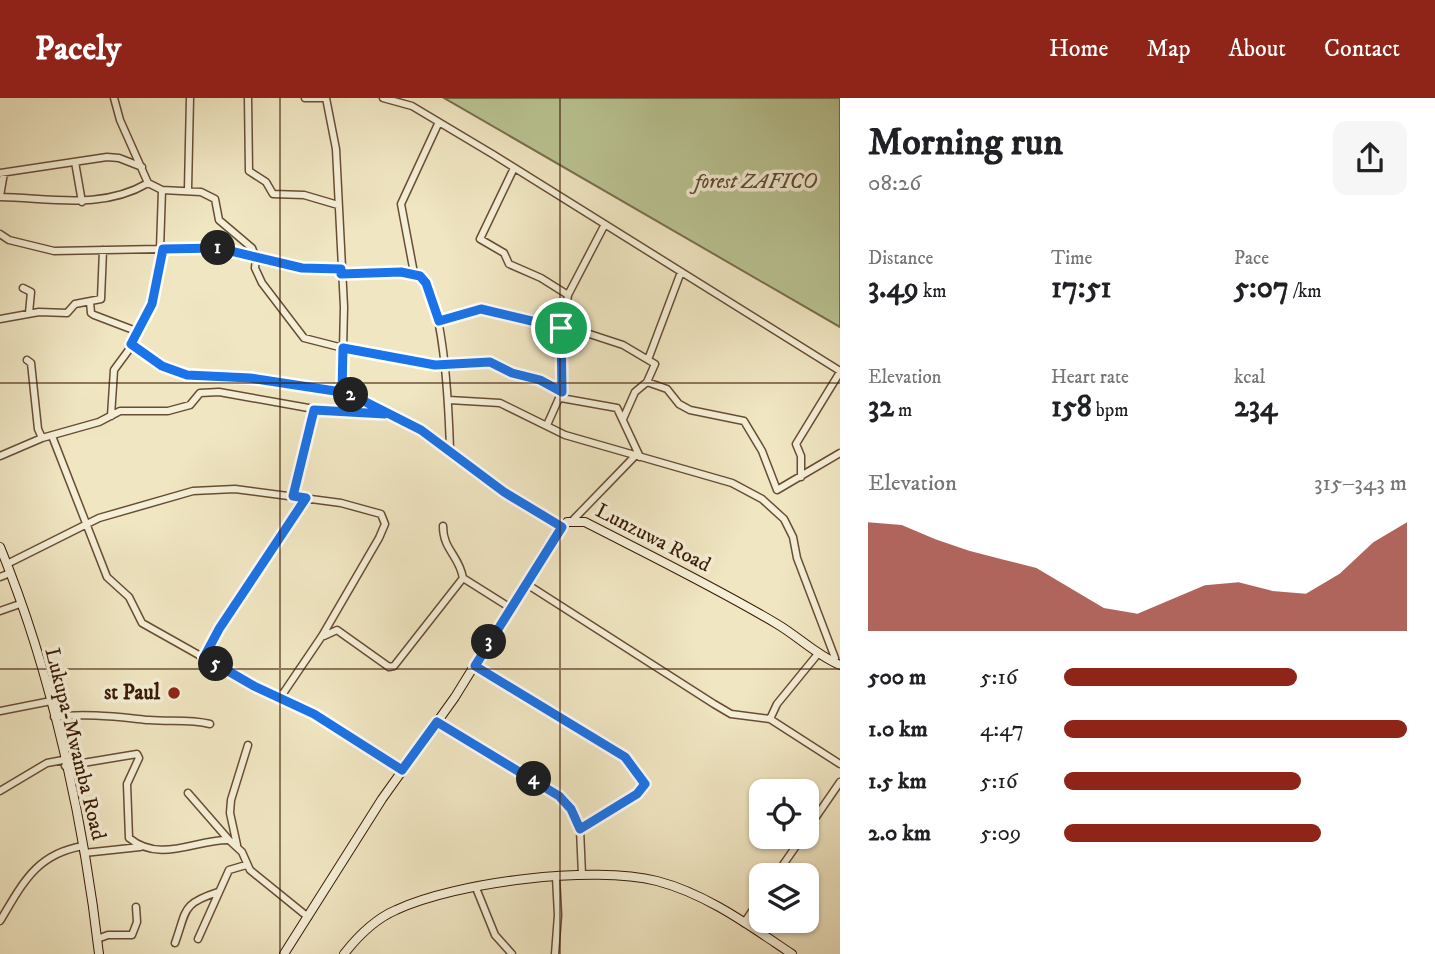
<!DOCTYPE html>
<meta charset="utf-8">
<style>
body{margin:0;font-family:"IM FELL DW Pica",serif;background:#f6f6f6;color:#202124;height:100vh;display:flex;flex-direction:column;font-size:26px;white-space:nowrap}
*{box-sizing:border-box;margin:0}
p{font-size:23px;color:#757577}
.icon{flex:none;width:38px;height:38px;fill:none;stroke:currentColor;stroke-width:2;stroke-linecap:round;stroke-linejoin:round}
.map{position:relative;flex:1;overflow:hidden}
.drawer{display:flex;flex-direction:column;background:#fff;width:595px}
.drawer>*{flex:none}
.fabs{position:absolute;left:749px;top:681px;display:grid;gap:14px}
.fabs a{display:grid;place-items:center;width:70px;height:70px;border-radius:14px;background:#fff;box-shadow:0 2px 5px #0004;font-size:35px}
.pin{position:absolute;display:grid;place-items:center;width:60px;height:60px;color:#fff;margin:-30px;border:4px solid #fff;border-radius:50%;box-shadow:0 2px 7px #0007}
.km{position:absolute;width:35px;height:35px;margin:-18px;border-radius:50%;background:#222;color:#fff;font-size:19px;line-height:35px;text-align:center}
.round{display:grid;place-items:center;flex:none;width:74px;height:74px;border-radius:14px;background:#f6f6f6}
.overview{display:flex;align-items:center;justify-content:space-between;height:119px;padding:0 28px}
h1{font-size:38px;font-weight:700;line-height:52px}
.stats{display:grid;grid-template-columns:repeat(3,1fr);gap:10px;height:119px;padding:7px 28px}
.stats div{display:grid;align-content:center}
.stats b{font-size:30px;font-weight:700}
.stats small{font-size:19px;font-weight:400}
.stats p{font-size:19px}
.chart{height:196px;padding:14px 28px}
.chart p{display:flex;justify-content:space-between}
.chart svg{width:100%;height:126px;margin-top:7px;fill:#8f2418;opacity:.7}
ul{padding:0 28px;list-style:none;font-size:23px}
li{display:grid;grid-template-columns:112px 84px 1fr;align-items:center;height:52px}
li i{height:18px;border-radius:9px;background:#8f2418}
header{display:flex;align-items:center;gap:42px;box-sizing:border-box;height:98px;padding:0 35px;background:#8f2418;color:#fff}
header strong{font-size:33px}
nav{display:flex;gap:38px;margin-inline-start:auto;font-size:24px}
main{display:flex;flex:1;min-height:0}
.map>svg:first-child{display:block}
.green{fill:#bac493;stroke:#7a6f4c;stroke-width:2}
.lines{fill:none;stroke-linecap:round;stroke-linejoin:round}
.street-casing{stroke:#684d34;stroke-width:9}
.secondary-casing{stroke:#3a1a05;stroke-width:10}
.street{stroke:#f5efd7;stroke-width:6}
.secondary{stroke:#f5efd7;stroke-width:8}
.route-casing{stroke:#fff;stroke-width:14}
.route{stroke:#1a73e8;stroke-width:9}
.grid{fill:none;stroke:#3a1a05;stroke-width:2;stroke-opacity:0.55}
.poi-dot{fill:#8f2418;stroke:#f5efd7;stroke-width:2.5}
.labels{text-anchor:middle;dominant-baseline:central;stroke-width:7;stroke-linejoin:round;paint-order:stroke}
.park-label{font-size:21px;font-style:italic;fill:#604d30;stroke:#f5efd7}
.street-label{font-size:21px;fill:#3a1a05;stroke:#f5efd7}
.poi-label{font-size:21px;font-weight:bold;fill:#3a1a05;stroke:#f5efd7;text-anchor:end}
</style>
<header>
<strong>Pacely</strong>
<nav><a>Home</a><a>Map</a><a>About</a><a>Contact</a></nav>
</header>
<main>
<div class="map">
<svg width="840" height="856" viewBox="0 0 840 856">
<rect width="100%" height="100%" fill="#f0e6c2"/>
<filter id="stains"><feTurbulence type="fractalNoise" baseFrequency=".00286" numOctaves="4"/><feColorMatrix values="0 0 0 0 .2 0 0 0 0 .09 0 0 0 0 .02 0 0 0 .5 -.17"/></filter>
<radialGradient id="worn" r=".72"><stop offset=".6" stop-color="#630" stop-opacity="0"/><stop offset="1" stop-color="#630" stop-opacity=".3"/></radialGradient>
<path class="green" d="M 444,0 L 840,0 L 840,229 Z"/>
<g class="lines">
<g class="street-casing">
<path id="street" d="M 114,0 L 120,22 L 148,85 L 162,92 L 201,94 L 215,101 L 219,122 L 252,150 L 256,160 L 255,170 L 262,185 L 304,240 L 343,250 L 445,267
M 248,0 L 249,73 L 266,84 L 273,96 L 304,97 L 338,107
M 305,0 L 323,0
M 326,0 L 336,51 L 344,209 L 342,294
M 383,0 L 412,8 L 494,57 L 840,273
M 75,64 L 82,104
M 514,70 L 480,141 L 504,155 L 509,166 L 541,180 L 568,197
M 0,75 L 107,59 L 119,60 L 142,69
M 188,91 L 190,0
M 0,98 L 4,75
M 0,99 C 51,100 102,112 148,85
M 0,136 L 9,142 L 54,153 L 211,150 L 302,170 L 341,171
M 160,151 L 162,92
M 414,175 L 401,106 L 438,26
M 341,176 C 361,177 399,170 416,176 C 445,187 449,321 450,351
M 23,190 L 31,194 L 29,215
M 90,204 L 91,215 L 94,217 L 136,233
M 0,221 L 39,214 L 67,215 L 75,206 L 101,201 L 103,152
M 439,223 L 481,211 L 561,230
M 562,227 L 623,247 L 655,266 L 647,284 L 635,294 L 623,321
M 131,246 L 162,268 L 187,277 L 250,280 L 342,294 L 384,315
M 649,259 L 681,174
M 27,262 L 31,265 L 38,331 L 42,340
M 445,266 L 490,263 L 512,275 L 540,282 L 562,294
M 647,284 L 667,291 L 679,306 L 690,312 L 744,323 L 762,353 L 777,392 L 840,355
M 561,300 L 617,310 L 640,359
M 449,302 L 500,305 L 565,337 L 732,385 L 762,401 L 784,421 L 793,439 L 797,460 L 835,560
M 111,318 L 114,272 L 128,253 L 152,206 L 163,151
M 547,327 L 564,289 L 561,243 L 568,197 L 604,128
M 52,338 L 107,479 L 129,499 L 142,525 L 254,588 L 314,616 L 402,672
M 0,358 L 42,340 L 99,324 L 120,313 L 168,313 L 190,307 L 200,295 L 219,294 L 314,311 L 395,319 L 421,332 L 504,394 L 562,429
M 801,379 L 801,358 L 796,346 L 840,274
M 293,398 L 314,311
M 573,422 L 635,358
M 443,428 C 443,452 459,457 463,480 L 509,509
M 7,466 L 99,420 L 193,393 L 235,391 L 341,405 L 381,416 L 385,426 L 379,440 L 322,538 L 280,600
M 0,479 L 10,475
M 525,485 L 714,606 L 731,616 L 770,621 L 840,666
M 0,513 L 20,506
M 324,538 L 337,532 L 389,569 L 394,568 L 463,480
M 204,559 L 219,531 L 306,400
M 475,568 L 625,659 L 644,686 L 637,696 L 580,731
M 0,613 L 51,603
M 54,619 C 86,615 117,619 149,622 C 170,624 189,621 210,626
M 770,621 L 777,606 L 817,557
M 437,624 L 567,704 L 580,731 L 582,777
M 65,668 L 137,656 L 139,660 L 127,686 L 129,740 C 161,766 196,741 229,742 L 242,754 L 250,772 L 308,819
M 0,693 L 47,665 L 63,662
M 188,695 L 229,742
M 807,732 L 840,684
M 237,747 L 230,715 L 231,702 L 248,647
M 84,755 L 140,749
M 776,777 L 803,738
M 476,790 L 495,837 L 512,856
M 0,823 C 23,785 36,756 83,748
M 744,825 L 761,800
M 97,841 L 108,837 L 132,837 L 137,824 L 136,809
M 198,841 L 229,772 L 246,767
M 175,845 C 187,812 181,806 218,794
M 555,856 L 558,817 L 556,779"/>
</g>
<g class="secondary-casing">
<path id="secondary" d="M 0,449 C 51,572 84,724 99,856
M 284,856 L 382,701 L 455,599 L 548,448 L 567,424 L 585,424 C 649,457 715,489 777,526 C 799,539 816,557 840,567
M 344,856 C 358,838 375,821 396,812 C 456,784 593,767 657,783 C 707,796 750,828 792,856"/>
</g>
<use href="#street" class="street"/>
<use href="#secondary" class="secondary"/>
</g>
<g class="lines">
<g class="route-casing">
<path id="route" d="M 561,230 L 481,211 L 439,223 L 426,185 L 420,178 L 401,174 L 341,176 L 341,171 L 302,170 L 218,150 L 163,151 L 152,206 L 131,246 L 162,268 L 187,277 L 250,280 L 348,295 L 421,332 L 504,394 L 562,429 L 475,568 L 625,659 L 645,686 L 637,696 L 580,731 L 571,711 L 559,698 L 437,624 L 402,672 L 314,616 L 254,588 L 204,559 L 219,531 L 306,400 L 293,398 L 314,312 L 385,316 C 372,307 357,298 342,294 L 343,250 L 435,267 L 490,264 L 512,275 L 540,282 L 562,294 L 561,230"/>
</g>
<use href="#route" class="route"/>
</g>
<path class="grid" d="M 280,0 L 280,856M 560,0 L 560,856M 0,285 L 840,285M 0,571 L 840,571"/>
<circle class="poi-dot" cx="174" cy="595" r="7"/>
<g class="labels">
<g class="park-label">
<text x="756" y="84">forest ZAFICO</text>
</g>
<g class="street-label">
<text transform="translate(653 440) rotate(27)">Lunzuwa Road</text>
<text transform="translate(75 646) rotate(76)">Lukupa-Mwamba Road</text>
</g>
<g class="poi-label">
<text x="160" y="595">st Paul</text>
</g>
</g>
<rect width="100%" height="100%" filter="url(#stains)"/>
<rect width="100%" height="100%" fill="url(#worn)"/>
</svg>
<div class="fabs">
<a><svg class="icon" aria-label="locate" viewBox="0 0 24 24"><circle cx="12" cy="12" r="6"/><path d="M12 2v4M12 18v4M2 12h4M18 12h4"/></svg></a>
<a><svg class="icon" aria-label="layers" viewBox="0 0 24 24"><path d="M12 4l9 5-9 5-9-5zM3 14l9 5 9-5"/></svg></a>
</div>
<div class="pin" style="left:561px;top:230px;background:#1e9e55"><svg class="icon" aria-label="arrive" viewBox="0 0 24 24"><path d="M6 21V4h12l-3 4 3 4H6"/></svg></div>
<b class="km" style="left:218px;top:150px">1</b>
<b class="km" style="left:351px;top:297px">2</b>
<b class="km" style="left:489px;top:544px">3</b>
<b class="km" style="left:534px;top:681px">4</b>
<b class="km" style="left:216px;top:566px">5</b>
</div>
<section class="drawer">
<div class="overview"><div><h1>Morning run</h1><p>08:26</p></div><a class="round"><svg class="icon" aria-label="share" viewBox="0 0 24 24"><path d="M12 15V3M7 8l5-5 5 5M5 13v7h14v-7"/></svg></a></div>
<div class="stats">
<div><p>Distance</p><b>3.49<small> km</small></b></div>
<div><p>Time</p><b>17:51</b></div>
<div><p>Pace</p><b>5:07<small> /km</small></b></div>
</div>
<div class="stats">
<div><p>Elevation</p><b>32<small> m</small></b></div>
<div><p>Heart rate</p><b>158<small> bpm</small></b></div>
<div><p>kcal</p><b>234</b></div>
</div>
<div class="chart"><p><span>Elevation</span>315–343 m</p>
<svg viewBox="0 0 160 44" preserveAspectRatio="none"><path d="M0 44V6L10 7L20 12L30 16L40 19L50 22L60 29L70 36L80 38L90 33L100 28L110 27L120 30L130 31L140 24L150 13L160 6V44z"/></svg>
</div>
<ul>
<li><b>500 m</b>5:16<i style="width:68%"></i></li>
<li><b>1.0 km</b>4:47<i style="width:100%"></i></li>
<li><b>1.5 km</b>5:16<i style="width:69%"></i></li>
<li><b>2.0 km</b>5:09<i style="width:75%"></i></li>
</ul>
</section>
</main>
